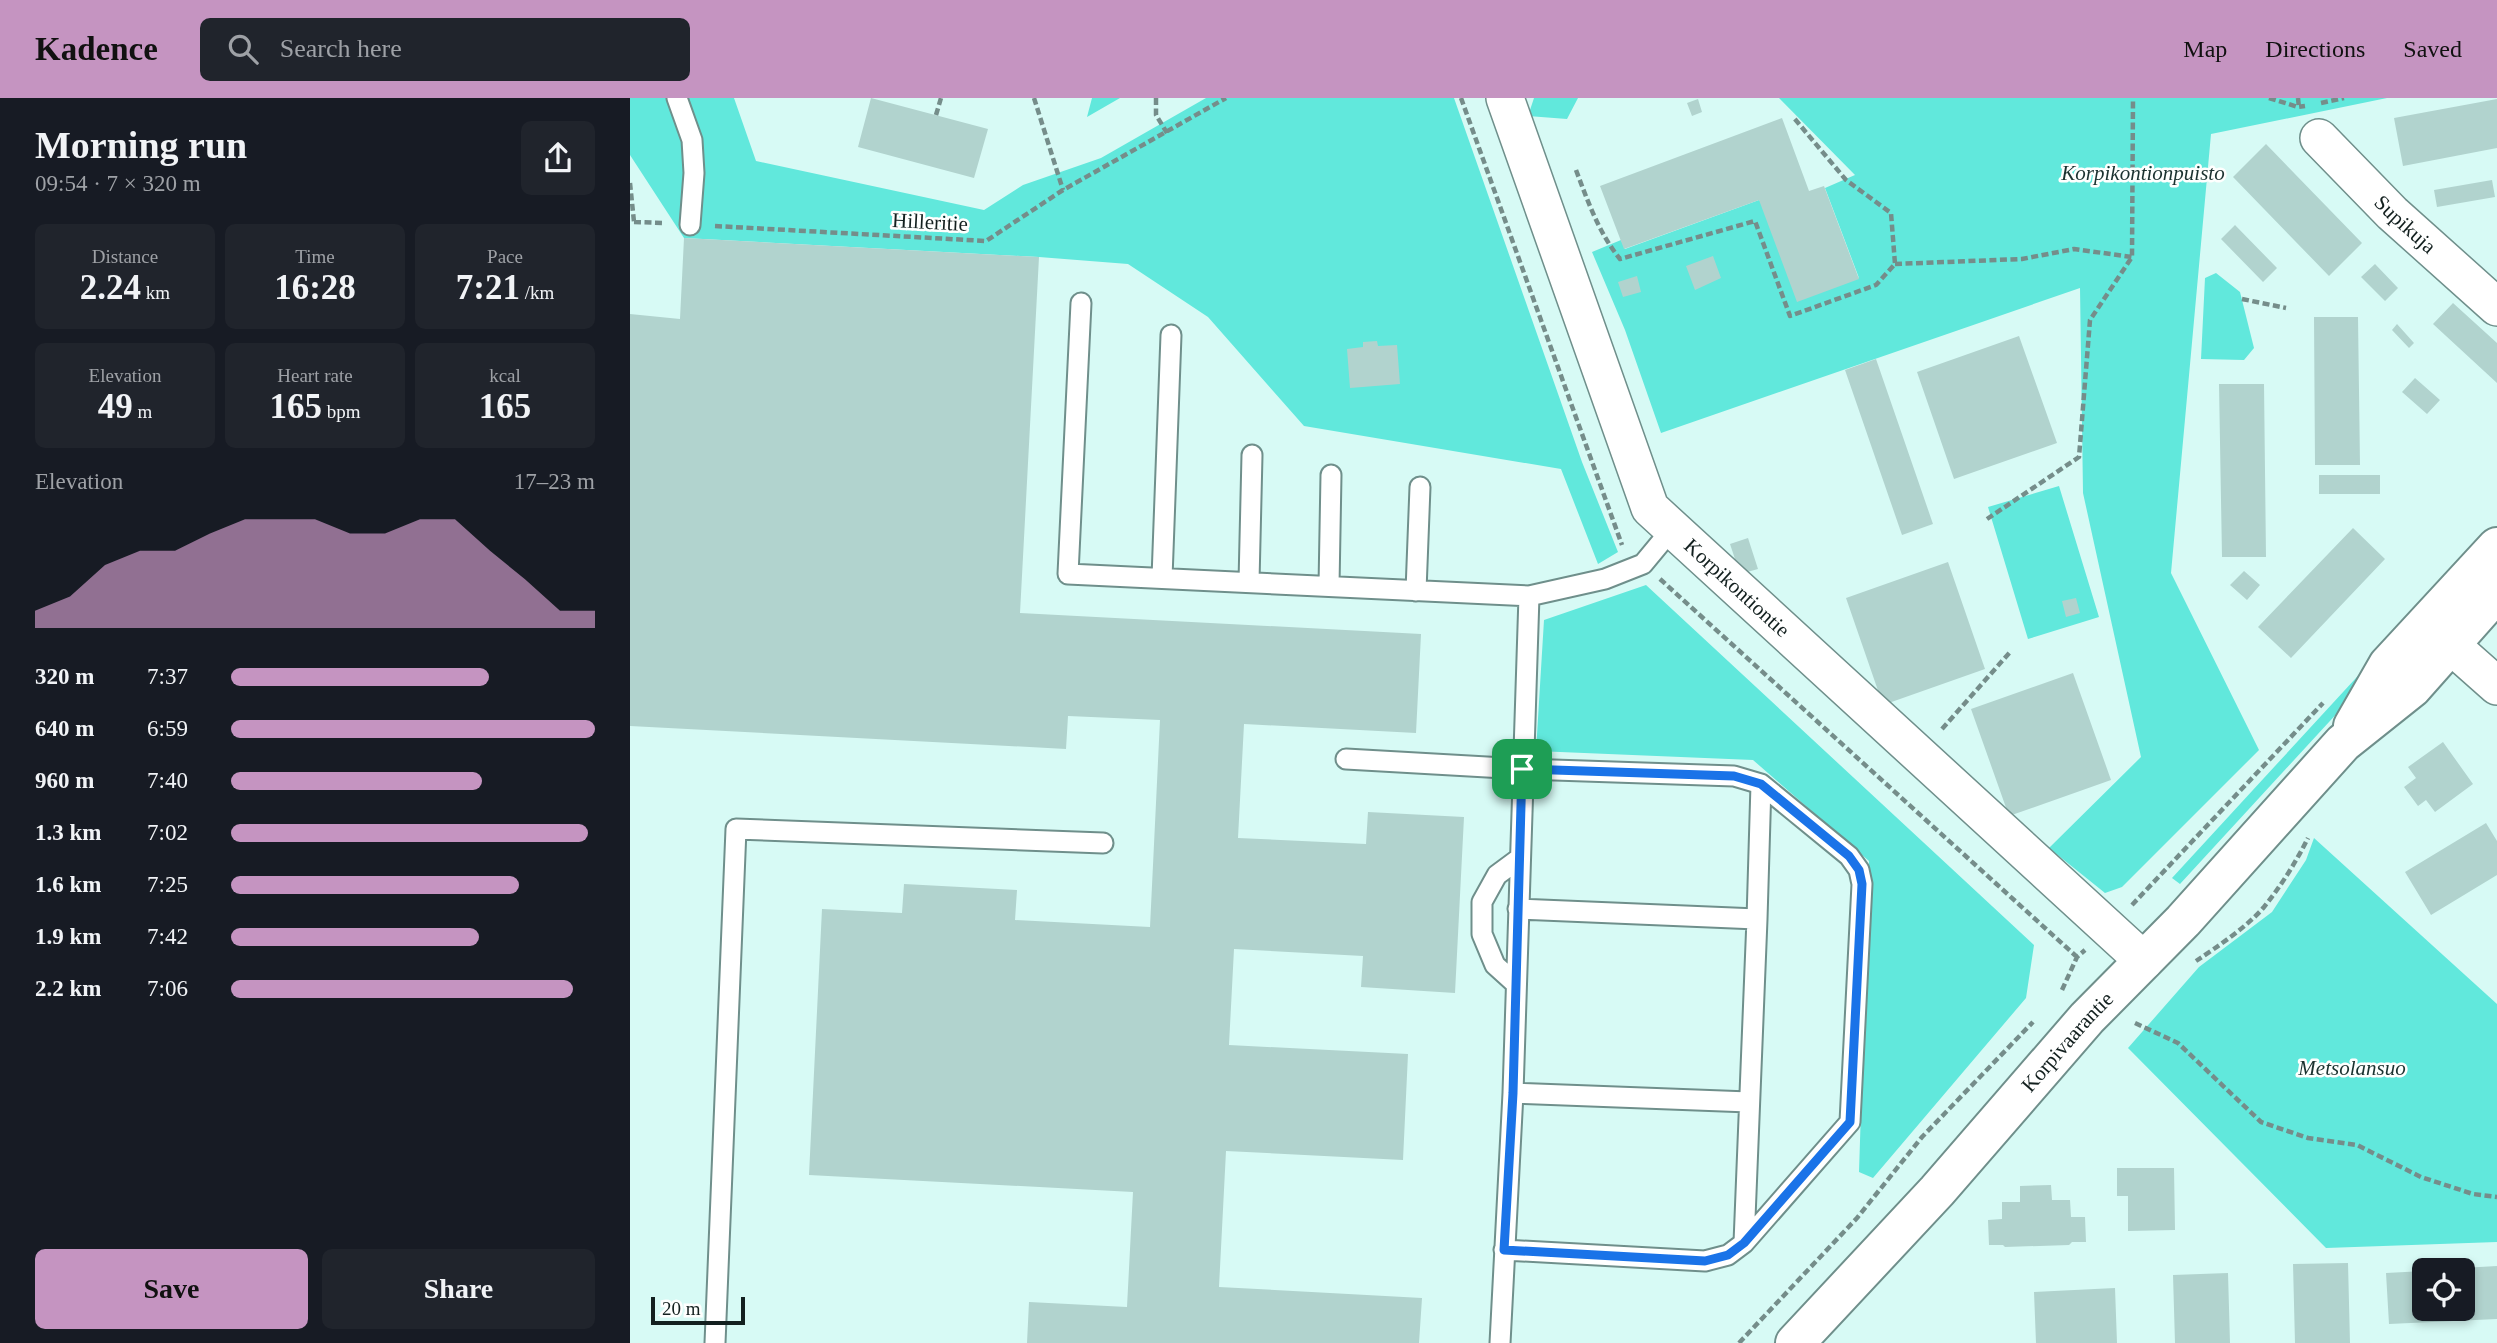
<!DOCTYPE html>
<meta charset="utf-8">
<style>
body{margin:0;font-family:"Times New Roman",serif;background:#20242c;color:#f1f3f6;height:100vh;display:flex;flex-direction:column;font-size:26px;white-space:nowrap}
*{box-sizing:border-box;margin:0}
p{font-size:23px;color:#9ea1a6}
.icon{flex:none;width:38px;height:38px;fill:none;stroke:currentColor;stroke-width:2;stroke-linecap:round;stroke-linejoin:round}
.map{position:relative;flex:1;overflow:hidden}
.sheet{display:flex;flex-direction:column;background:#171b24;width:630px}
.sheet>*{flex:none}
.buttons{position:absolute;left:1782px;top:1160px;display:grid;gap:14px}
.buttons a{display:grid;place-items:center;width:63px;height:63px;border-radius:10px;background:#171b24;box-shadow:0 4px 10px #0003;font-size:35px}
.scale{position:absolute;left:21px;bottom:18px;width:94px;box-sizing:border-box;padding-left:7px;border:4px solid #13201f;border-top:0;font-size:19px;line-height:24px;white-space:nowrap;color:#13201f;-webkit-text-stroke:5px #fefffe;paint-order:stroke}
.pin{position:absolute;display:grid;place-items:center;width:60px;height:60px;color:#fff;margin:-30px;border-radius:14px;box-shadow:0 4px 10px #0006}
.round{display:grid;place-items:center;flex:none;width:74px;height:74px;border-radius:10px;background:#20242c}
.headline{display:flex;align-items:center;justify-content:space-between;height:119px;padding:0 35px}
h1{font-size:38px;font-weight:700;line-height:52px}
.stats{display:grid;grid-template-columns:repeat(3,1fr);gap:10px;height:119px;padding:7px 35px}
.stats div{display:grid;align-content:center;border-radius:10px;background:#20242c;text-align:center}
.stats b{font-size:35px;font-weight:700}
.stats small{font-size:19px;font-weight:400}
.stats p{font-size:19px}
.chart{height:196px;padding:14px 35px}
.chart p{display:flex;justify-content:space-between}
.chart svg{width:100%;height:126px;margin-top:7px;fill:#c594c1;opacity:.7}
.button{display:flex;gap:14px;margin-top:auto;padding:14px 35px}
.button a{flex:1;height:80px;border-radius:10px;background:#c594c1;color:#111;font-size:28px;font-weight:700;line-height:80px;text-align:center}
.button a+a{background:#20242c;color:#f1f3f6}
ul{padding:0 35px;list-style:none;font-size:23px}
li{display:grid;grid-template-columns:112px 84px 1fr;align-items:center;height:52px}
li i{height:18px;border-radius:9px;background:#c594c1}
header{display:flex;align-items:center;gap:42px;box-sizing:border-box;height:98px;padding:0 35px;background:#c594c1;color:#111}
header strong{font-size:33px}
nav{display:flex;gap:38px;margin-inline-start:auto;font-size:24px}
.search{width:490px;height:63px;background:#20242c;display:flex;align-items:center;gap:18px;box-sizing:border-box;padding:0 24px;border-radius:10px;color:#9ea1a6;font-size:26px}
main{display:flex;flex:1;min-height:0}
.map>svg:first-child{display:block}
.green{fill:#61e8dc}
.building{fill:#b1d3ce}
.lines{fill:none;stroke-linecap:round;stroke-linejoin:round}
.lane-casing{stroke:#6f8f8b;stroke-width:23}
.street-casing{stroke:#6f8f8b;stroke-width:40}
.secondary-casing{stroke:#6f8f8b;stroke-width:42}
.path{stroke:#758d8a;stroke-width:4.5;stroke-dasharray:7 3.5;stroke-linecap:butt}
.lane{stroke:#fff;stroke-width:19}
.street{stroke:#fff;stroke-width:37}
.secondary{stroke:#fff;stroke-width:38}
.route-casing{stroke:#fff;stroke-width:14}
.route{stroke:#1a73e8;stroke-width:9}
.labels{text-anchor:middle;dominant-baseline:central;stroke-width:5;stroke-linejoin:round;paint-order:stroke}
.park-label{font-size:21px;font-style:italic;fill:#1b3230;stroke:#fefffe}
.street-label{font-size:21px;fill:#13201f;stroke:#fefffe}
</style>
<header>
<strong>Kadence</strong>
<div class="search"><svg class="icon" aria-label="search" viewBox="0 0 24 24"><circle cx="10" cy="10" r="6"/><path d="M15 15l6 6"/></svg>Search here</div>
<nav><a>Map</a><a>Directions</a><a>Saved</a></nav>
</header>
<main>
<section class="sheet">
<div class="headline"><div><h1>Morning run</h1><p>09:54 · 7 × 320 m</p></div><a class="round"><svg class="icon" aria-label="share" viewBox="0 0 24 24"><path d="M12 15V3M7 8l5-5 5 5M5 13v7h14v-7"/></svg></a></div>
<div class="stats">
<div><p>Distance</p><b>2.24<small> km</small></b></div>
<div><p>Time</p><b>16:28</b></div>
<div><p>Pace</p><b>7:21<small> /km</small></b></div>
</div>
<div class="stats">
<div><p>Elevation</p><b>49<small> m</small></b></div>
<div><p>Heart rate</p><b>165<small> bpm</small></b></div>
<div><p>kcal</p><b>165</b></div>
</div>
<div class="chart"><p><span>Elevation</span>17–23 m</p>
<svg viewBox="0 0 160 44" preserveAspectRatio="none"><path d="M0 44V38L10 33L20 22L30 17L40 17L50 11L60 6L70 6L80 6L90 11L100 11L110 6L120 6L130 17L140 27L150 38L160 38V44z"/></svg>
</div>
<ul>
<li><b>320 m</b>7:37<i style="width:71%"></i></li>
<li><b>640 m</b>6:59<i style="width:100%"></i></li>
<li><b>960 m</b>7:40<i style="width:69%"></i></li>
<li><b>1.3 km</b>7:02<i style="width:98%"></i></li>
<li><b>1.6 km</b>7:25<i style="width:79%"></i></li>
<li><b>1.9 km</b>7:42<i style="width:68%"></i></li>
<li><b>2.2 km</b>7:06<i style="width:94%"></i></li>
</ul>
<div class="button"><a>Save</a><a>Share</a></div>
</section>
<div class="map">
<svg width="1867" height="1245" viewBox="0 0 1867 1245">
<rect width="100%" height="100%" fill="#d7faf5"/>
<path class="green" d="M 0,0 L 104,0 L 126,63 L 354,112 L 393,87 L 471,60 L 576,0 L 824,0 L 952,364 L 988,454 L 968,466 L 931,371 L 674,328 L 578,219 L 498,166 L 409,159 L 54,140 L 0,57 Z
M 462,0 L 490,0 L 457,19 Z
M 904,0 L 948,0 L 937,21 L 898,18 Z
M 1149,0 L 1757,0 L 1581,36 L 1541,475 L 1629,652 L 1492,789 L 1475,795 L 1419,750 L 1511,659 L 1453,395 L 1450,190 L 1031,335 L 995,232 L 962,154 L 991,142 L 995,151 L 1129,102 L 1229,180 L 1195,90 L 1225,77 Z
M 1586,175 L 1610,194 L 1624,250 L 1614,262 L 1571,261 L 1575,180 Z
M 1429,388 L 1469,519 L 1398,541 L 1358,409 Z
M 1016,487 L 1404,847 L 1396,900 L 1243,1080 L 1229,1074 L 1239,763 L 1123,662 L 906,653 L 914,522 Z
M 1737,568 L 1745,574 L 1550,786 L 1542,780 Z
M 1684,740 L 1867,906 L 1867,1144 L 1696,1150 L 1498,950 L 1569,869 L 1642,814 L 1676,762 Z"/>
<path class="building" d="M 241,0 L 358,31 L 344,80 L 228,49 Z
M 1068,1 L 1072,14 L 1062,18 L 1057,5 Z
M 1867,1 L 1867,50 L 1773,68 L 1764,20 Z
M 1152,20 L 1179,93 L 1194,88 L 1229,181 L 1167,204 L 1129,102 L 994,151 L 970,88 Z
M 1636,46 L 1732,145 L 1699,178 L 1603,79 Z
M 1862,82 L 1865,99 L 1807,109 L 1804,92 Z
M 1605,127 L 1647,170 L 1633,184 L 1591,141 Z
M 54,140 L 409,159 L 390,515 L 791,536 L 786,635 L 614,626 L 608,740 L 736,746 L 738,714 L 834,719 L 825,895 L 731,889 L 733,858 L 604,851 L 599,947 L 778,956 L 773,1062 L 596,1053 L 589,1189 L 792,1200 L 789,1245 L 397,1245 L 399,1204 L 497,1209 L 503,1094 L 179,1077 L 192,811 L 272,815 L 274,786 L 387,792 L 385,822 L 520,829 L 530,622 L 438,618 L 436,651 L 0,628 L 0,216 L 50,221 Z
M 1083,158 L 1091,180 L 1065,192 L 1056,168 Z
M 1745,166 L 1768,190 L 1755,203 L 1731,179 Z
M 1007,178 L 1011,194 L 993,199 L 988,184 Z
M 1823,205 L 1867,245 L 1867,285 L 1803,226 Z
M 1684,219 L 1728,219 L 1730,367 L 1685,367 Z
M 1767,226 L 1784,245 L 1779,250 L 1762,232 Z
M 1389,238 L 1427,345 L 1324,381 L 1287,274 Z
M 747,243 L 748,248 L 767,247 L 770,286 L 720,290 L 717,251 L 733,249 L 733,244 Z
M 1246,261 L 1303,426 L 1272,437 L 1215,272 Z
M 1785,280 L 1810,302 L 1797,316 L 1772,294 Z
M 1589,286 L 1634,286 L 1636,459 L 1592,459 Z
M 1689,377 L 1750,377 L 1750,396 L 1689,396 Z
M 1723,430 L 1755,461 L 1661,560 L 1628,529 Z
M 1118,440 L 1128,471 L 1110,476 L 1100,446 Z
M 1318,464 L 1355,571 L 1253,607 L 1216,500 Z
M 1614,473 L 1630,487 L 1617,502 L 1600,487 Z
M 1446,500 L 1450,515 L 1436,519 L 1432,503 Z
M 1443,575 L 1481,682 L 1379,718 L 1341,611 Z
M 1813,644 L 1843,686 L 1805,714 L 1796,702 L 1788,708 L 1774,689 L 1786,680 L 1778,669 Z
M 1856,725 L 1867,743 L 1867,777 L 1801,817 L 1775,774 Z
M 1487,1070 L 1544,1070 L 1545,1132 L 1498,1133 L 1498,1098 L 1487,1098 Z
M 1421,1087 L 1422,1102 L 1440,1102 L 1441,1119 L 1455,1119 L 1456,1144 L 1442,1144 L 1439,1147 L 1375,1149 L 1373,1147 L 1359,1147 L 1358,1122 L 1372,1121 L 1372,1104 L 1390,1104 L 1390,1088 Z
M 1718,1165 L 1720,1245 L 1665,1245 L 1663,1166 Z
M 1867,1168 L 1867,1221 L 1759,1226 L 1756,1175 L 1794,1173 L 1794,1211 L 1832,1211 L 1832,1170 Z
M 1598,1175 L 1600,1245 L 1545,1245 L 1543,1177 Z
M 1485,1190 L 1487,1245 L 1406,1245 L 1404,1194 Z"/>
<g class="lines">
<g class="lane-casing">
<path id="lane" d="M 47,0 L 62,42 L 64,75 L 60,127
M 451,205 L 438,476 L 899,498 L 975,481 L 1013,466 L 1042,431
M 532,480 L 541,237
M 619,484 L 622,357
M 699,488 L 701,377
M 786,493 L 790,389
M 716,661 L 892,671 L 1104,678 L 1131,686 L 1219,758 L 1229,772 L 1232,786 L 1220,1024 L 1114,1145 L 1098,1157 L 1075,1163 L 874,1152
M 888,811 L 1127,821 L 1131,686
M 886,886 L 865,867 L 852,836 L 852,804 L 867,777 L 890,760
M 883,995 L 1119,1004
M 1114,1145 L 1127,821
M 85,1245 L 106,731 L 473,745
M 870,1245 L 883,995 L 899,498"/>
</g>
<g class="street-casing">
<g id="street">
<path id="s1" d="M 875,0 L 1020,410 L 1514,863"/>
<path id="s2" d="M 1689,40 L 1762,115 L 1867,209"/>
<path d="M 1797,526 L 1867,588"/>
</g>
</g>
<g class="secondary-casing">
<g id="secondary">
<path d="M 1723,628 L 1758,567 L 1867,449"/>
<path id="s3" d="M 1165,1245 L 1307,1093 L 1457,920 L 1553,823 L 1713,645 L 1782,590 L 1867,494"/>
</g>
</g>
<path class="path" d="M 404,0 L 433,92
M 526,0 L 526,17 L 537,35
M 831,0 L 992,447
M 1639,0 L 1668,9 L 1675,8
M 1668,0 L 1669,10
M 1691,5 L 1714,0
M 306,17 L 311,0
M 946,72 C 958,104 969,135 990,161 L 1125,123 L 1160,218 L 1246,187 L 1265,166 L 1261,115 L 1216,82 L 1164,20
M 0,85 L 4,124
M 4,124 L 35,125
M 85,128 L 356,143 L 433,92 L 596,0
M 1265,166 L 1392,161 L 1444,151 L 1502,159
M 1612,201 L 1656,210
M 1357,421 L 1449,359 L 1460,222 L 1502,159 L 1503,0
M 1030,481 L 1447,859
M 1312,631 L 1381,553
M 1502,807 L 1693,605
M 1566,863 C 1587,849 1617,829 1634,809 C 1651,788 1666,764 1678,740
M 1432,892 L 1447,859 L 1455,852
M 1505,925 L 1548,945 L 1631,1024 L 1678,1040 L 1727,1047 L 1791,1079 L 1843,1096 L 1867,1099
M 1109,1245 L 1227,1120 L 1292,1039 L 1403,924"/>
<use href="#lane" class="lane"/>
<use href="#street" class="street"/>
<use href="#secondary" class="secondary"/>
</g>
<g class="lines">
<g class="route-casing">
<path id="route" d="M 892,671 L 1104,678 L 1131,686 L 1219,758 L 1229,772 L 1232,786 L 1220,1024 L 1114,1145 L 1098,1157 L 1075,1163 L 874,1152 L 883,995 Z"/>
</g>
<use href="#route" class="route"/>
</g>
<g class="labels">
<g class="park-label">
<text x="1513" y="75">Korpikontionpuisto</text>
<text x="1722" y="970">Metsolansuo</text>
</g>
<g class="street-label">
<text transform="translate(300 124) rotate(3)">Hilleritie</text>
<text stroke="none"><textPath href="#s2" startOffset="122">Supikuja</textPath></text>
<text stroke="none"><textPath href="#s1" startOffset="553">Korpikontiontie</textPath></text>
<text stroke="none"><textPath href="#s3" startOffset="406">Korpivaarantie</textPath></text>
</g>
</g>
</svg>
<div class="buttons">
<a><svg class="icon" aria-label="locate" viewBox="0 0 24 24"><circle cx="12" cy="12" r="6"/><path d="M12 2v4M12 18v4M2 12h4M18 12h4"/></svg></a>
</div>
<div class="scale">20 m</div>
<div class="pin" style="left:892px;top:671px;background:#1e9e55"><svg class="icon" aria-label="arrive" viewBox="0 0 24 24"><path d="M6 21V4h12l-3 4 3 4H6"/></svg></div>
</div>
</main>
